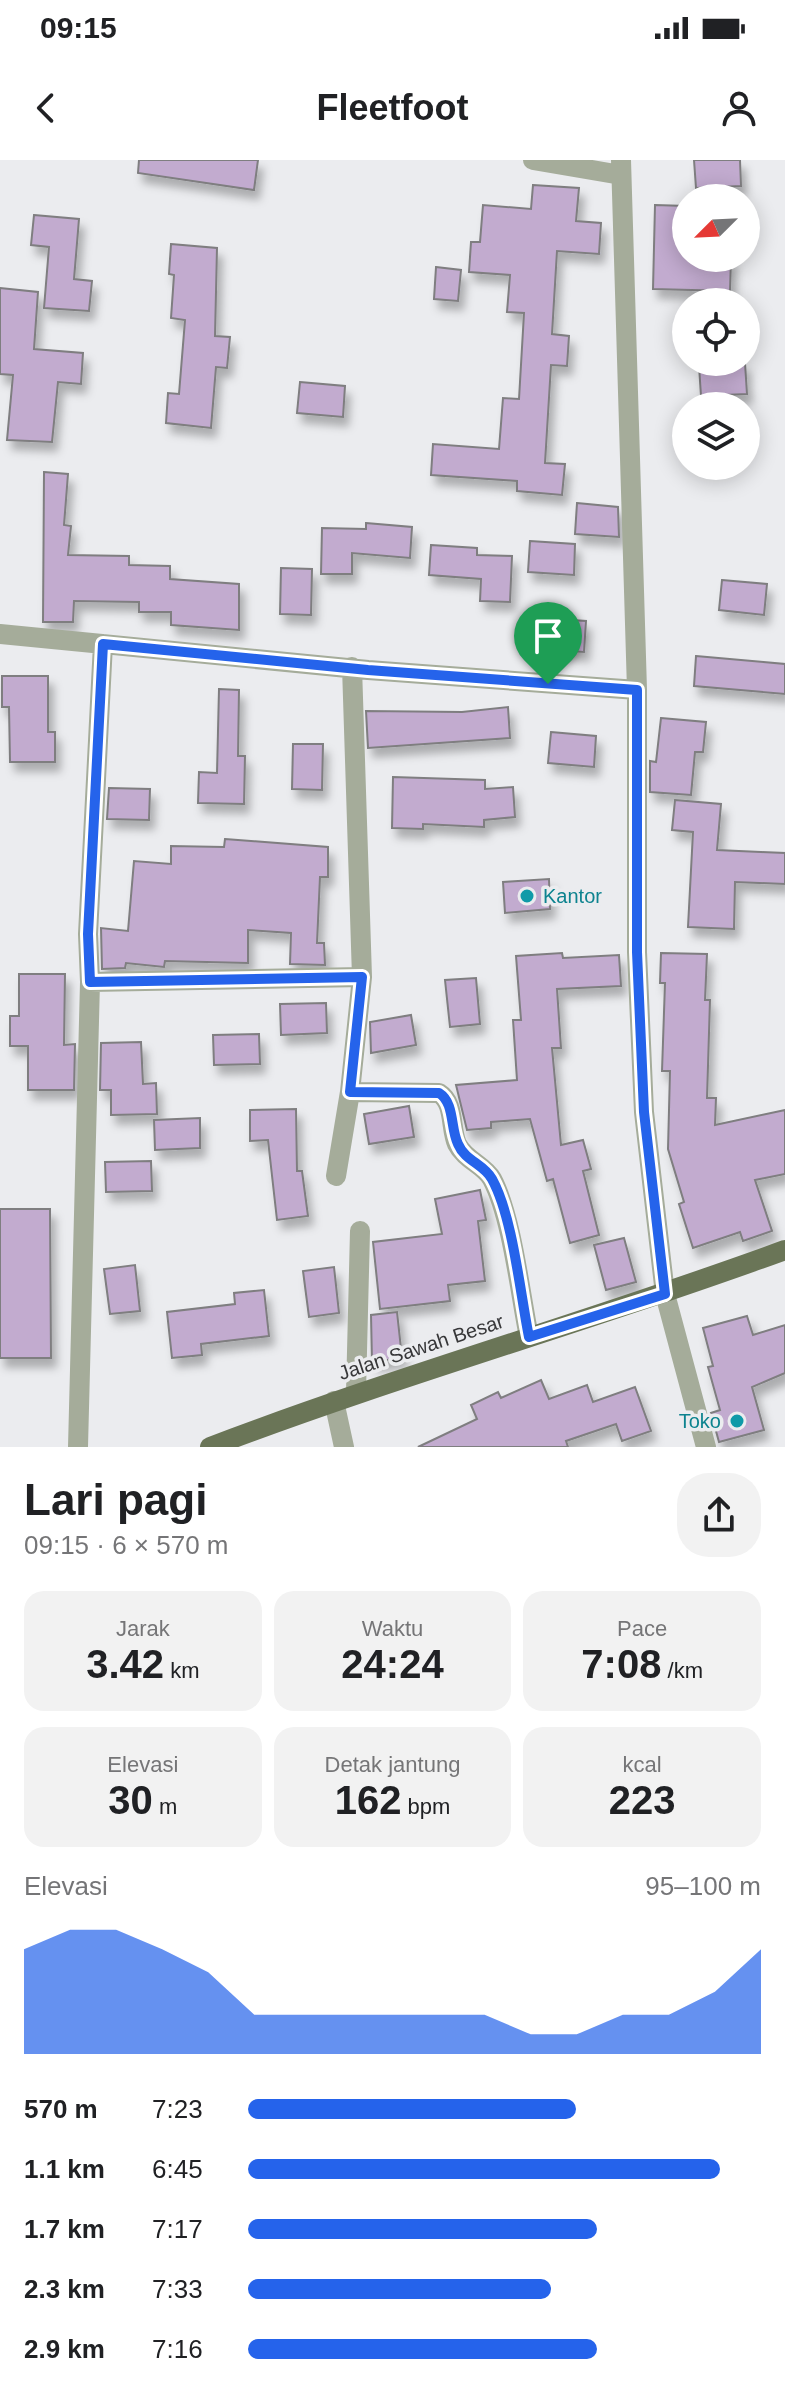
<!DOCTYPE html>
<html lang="id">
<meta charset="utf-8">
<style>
body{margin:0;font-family:Helvetica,sans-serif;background:#f2f2f2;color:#202124;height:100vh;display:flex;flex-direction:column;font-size:30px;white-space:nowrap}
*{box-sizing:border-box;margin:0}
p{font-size:26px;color:#757577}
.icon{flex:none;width:44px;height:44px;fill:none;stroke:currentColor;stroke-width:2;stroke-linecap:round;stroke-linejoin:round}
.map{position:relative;height:1287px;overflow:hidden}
.panel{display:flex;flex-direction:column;background:#fff;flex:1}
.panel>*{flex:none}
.needle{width:52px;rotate:246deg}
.tools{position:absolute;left:672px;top:24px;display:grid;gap:16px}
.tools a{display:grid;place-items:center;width:88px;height:88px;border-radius:50%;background:#fff;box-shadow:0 4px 20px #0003;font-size:40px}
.pin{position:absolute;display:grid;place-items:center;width:68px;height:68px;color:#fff;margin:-82px -34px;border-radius:50% 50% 50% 0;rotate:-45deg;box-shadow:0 0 8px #0007}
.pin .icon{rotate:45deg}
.round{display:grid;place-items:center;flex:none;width:84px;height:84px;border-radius:32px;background:#f2f2f2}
.headline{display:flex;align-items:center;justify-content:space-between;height:136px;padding:0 24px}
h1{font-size:44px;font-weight:800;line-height:60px}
.metrics{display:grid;grid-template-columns:repeat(3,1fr);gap:12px;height:136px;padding:8px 24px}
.metrics div{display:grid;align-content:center;border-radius:20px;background:#f2f2f2;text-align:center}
.metrics b{font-size:40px;font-weight:800}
.metrics small{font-size:22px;font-weight:400}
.metrics p{font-size:22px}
.chart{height:224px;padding:16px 24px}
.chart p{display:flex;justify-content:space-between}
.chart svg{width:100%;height:144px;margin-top:8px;fill:#2563eb;opacity:.7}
ul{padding:0 24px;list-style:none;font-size:26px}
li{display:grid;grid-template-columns:128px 96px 1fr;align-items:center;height:60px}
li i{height:20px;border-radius:10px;background:#2563eb}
.status{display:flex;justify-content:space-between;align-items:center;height:56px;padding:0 40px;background:#fff;direction:ltr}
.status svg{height:22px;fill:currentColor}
header{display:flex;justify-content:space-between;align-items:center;height:104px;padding:0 24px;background:#fff;font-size:36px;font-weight:800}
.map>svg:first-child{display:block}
.building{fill:#c2abcf;stroke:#7f7e80;stroke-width:2;filter:url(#shadow)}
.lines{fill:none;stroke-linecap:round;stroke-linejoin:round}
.minor{stroke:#a5ac9a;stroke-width:20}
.major{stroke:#6a7557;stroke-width:20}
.route-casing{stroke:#fff;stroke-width:16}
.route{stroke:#2563eb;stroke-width:10}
.culture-dot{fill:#0f9aa8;stroke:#ebecef;stroke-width:3}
.labels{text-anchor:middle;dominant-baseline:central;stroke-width:7;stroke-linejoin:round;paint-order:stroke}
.culture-label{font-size:20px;fill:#0d838f;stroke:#ebecef;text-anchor:start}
.street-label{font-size:20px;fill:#373739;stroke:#ebecef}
</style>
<div class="status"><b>09:15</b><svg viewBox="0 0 49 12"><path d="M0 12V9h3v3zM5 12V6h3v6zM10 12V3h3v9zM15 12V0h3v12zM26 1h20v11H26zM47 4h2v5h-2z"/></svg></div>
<header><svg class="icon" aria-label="back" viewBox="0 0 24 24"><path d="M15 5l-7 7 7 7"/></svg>Fleetfoot<svg class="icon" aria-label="person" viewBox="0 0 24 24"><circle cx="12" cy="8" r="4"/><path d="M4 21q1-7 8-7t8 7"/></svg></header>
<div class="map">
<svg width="785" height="1287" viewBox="0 0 785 1287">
<defs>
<filter id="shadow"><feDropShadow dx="5" dy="9" stdDeviation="4" flood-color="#0004"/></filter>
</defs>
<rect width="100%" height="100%" fill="#ebecef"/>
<path class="building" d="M 139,0 L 258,0 L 254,30 L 138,13 Z
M 694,0 L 740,0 L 741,26 L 696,28 Z
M 533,25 L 579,28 L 576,61 L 601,63 L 599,94 L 557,91 L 552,174 L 569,176 L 567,206 L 551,205 L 545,303 L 565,304 L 562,335 L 517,331 L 517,321 L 431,315 L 433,284 L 499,289 L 503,238 L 519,239 L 524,153 L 507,152 L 510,115 L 469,112 L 471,82 L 480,82 L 483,45 L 531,49 Z
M 655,45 L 686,46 L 686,98 L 731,98 L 730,131 L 653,129 Z
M 34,55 L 79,59 L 74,119 L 92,121 L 89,151 L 44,148 L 49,87 L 31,85 Z
M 171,84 L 217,88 L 215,176 L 230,177 L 227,208 L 216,207 L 211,268 L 166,263 L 168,233 L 179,234 L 185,160 L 171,158 L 174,115 L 169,114 Z
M 436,107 L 461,110 L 458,141 L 434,139 Z
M 0,128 L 38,132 L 34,189 L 83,193 L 81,224 L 58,222 L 52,282 L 7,280 L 13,215 L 0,214 Z
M 745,203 L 747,234 L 701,236 L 699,206 Z
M 300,222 L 345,226 L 343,257 L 297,253 Z
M 44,312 L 68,314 L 64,365 L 71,366 L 68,395 L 129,396 L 129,405 L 170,406 L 170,419 L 239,424 L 239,470 L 171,465 L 171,452 L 139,452 L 139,442 L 74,441 L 73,462 L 43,462 Z
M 577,343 L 618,347 L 619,377 L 575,374 Z
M 366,363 L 412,367 L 410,398 L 352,393 L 352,414 L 321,414 L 322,368 L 366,369 Z
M 530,381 L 575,384 L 574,415 L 528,412 Z
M 431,385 L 477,388 L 477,395 L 512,396 L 510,442 L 480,441 L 481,419 L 429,415 Z
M 281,408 L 312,409 L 311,455 L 280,454 Z
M 722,420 L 767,424 L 764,455 L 719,450 Z
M 540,458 L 586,461 L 584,492 L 538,489 Z
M 696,496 L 785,504 L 785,534 L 694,526 Z
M 2,516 L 48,516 L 48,572 L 55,572 L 55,602 L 10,602 L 9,547 L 2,547 Z
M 219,529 L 239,530 L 238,596 L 245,596 L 244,644 L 198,643 L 199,612 L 217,613 Z
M 508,547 L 510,578 L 368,588 L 366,551 L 462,552 Z
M 661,558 L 706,562 L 703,592 L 695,592 L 691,635 L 650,632 L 650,601 L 656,602 Z
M 551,572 L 596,576 L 594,607 L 548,603 Z
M 293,584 L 323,584 L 322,630 L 292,629 Z
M 393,617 L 485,620 L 485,629 L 513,627 L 515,657 L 484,660 L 484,667 L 423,664 L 423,669 L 392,668 Z
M 109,628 L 150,629 L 149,660 L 107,659 Z
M 675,640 L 721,644 L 717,690 L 785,693 L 785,724 L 735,722 L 734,769 L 688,767 L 693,672 L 672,670 Z
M 225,679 L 328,687 L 328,717 L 320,717 L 317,783 L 324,783 L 325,805 L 290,804 L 291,773 L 248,770 L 248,803 L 165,801 L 164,807 L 126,803 L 125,808 L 102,809 L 101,768 L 128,771 L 134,701 L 171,704 L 171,686 L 224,687 Z
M 549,719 L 550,749 L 505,753 L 503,722 Z
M 562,793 L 563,798 L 619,795 L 621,826 L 557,829 L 561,888 L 552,888 L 561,985 L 583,980 L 591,1009 L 583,1011 L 599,1075 L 570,1083 L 553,1019 L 547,1021 L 530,959 L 491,962 L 491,968 L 467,970 L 456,925 L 517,920 L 513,860 L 521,860 L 516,796 Z
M 661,793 L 707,794 L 705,840 L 710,840 L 707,938 L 716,938 L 715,965 L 785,950 L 785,1014 L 755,1020 L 772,1071 L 743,1081 L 740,1072 L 693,1088 L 679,1044 L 684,1042 L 668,989 L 670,911 L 662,911 L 665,823 L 660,823 Z
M 19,814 L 65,814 L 64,885 L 75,884 L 74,930 L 28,930 L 28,886 L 10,886 L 10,856 L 19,856 Z
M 476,818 L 480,864 L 450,867 L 445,820 Z
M 326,843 L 327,873 L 281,875 L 280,844 Z
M 411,855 L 416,885 L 371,893 L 370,862 Z
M 259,874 L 260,904 L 214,905 L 213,875 Z
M 141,882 L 143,924 L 156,923 L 157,954 L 111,955 L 111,930 L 100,930 L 101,883 Z
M 409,946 L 414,977 L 369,984 L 364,954 Z
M 296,949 L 297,1011 L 302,1011 L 308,1056 L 277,1060 L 268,980 L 250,981 L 250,950 Z
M 200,958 L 200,988 L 155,990 L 154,960 Z
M 151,1001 L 152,1031 L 106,1032 L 105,1002 Z
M 480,1030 L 486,1060 L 478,1061 L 485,1121 L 448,1125 L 450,1141 L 380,1149 L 373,1082 L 442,1074 L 435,1039 Z
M 0,1049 L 50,1049 L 51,1198 L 0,1198 Z
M 624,1078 L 636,1122 L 606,1130 L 594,1085 Z
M 135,1105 L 140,1151 L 110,1154 L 104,1109 Z
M 334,1107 L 339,1153 L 309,1157 L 303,1111 Z
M 264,1130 L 269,1176 L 201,1184 L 202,1195 L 172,1198 L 167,1152 L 235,1144 L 234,1133 Z
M 397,1152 L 402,1198 L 372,1202 L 371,1155 Z
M 747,1156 L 753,1175 L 785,1165 L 785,1213 L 752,1227 L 764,1270 L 719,1282 L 711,1253 L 720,1250 L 708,1207 L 713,1206 L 703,1168 Z
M 541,1220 L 549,1239 L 587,1225 L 593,1242 L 635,1227 L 651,1271 L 622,1281 L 616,1264 L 566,1281 L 568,1287 L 418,1287 L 477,1259 L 471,1245 L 498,1232 L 501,1238 Z"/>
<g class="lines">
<path class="minor" d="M 533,0 L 621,15
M 621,0 L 637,530 L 637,792 L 644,952 L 665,1134 L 706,1287
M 0,474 L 368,510 L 637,530
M 352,507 L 362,817 L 350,932 L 439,933 C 455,943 450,968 457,984 C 465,1000 484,1005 492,1019 C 512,1057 520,1133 529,1177
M 90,822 L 362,817
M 336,1016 L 350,932
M 356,1232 L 360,1071
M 334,1241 L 344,1287
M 78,1287 L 90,822 L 88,774 L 103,484"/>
<path class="major" d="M 210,1287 C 399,1215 595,1160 785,1090"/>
</g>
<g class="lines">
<g class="route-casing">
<path id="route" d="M 103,484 L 368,510 L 637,530 L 637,792 L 644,952 L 665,1134 L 529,1177 C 520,1133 513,1057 492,1019 C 484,1004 465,1001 458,984 C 450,968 455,943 439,933 L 350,932 L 362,817 L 90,822 L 88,774 Z"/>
</g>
<use href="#route" class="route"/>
</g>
<g class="culture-dot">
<circle cx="527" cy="736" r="8"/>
<circle cx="737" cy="1261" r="8"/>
</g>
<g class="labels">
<g class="culture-label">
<text x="543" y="736">Kantor</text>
<text x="721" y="1261" text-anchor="end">Toko</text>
</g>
<g class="street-label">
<text transform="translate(421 1187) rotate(-18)">Jalan Sawah Besar</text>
</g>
</g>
</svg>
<div class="tools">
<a><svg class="needle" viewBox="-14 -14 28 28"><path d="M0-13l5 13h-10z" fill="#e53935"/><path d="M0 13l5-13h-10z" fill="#757577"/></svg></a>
<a><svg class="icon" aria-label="locate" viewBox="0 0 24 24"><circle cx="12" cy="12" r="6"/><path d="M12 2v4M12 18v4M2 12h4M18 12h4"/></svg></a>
<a><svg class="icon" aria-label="layers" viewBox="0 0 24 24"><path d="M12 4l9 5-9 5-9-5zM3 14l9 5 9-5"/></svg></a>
</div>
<div class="pin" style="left:548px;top:524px;background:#1e9e55"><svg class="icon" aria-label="arrive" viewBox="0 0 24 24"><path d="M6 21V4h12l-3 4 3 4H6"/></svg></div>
</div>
<section class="panel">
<div class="headline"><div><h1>Lari pagi</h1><p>09:15 · 6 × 570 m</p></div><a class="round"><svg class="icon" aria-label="share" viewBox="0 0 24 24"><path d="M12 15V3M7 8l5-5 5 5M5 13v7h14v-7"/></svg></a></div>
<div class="metrics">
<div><p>Jarak</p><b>3.42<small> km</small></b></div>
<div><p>Waktu</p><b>24:24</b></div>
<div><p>Pace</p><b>7:08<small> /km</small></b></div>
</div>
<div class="metrics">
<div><p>Elevasi</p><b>30<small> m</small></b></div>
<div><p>Detak jantung</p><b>162<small> bpm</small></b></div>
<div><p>kcal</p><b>223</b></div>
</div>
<div class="chart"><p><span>Elevasi</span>95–100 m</p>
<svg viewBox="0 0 160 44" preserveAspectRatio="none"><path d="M0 44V12L10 6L20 6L30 12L40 19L50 32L60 32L70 32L80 32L90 32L100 32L110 38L120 38L130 32L140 32L150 25L160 12V44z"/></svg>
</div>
<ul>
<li><b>570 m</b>7:23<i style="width:64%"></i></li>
<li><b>1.1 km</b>6:45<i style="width:92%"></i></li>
<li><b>1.7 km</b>7:17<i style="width:68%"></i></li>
<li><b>2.3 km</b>7:33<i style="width:59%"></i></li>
<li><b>2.9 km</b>7:16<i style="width:68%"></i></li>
</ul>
</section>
